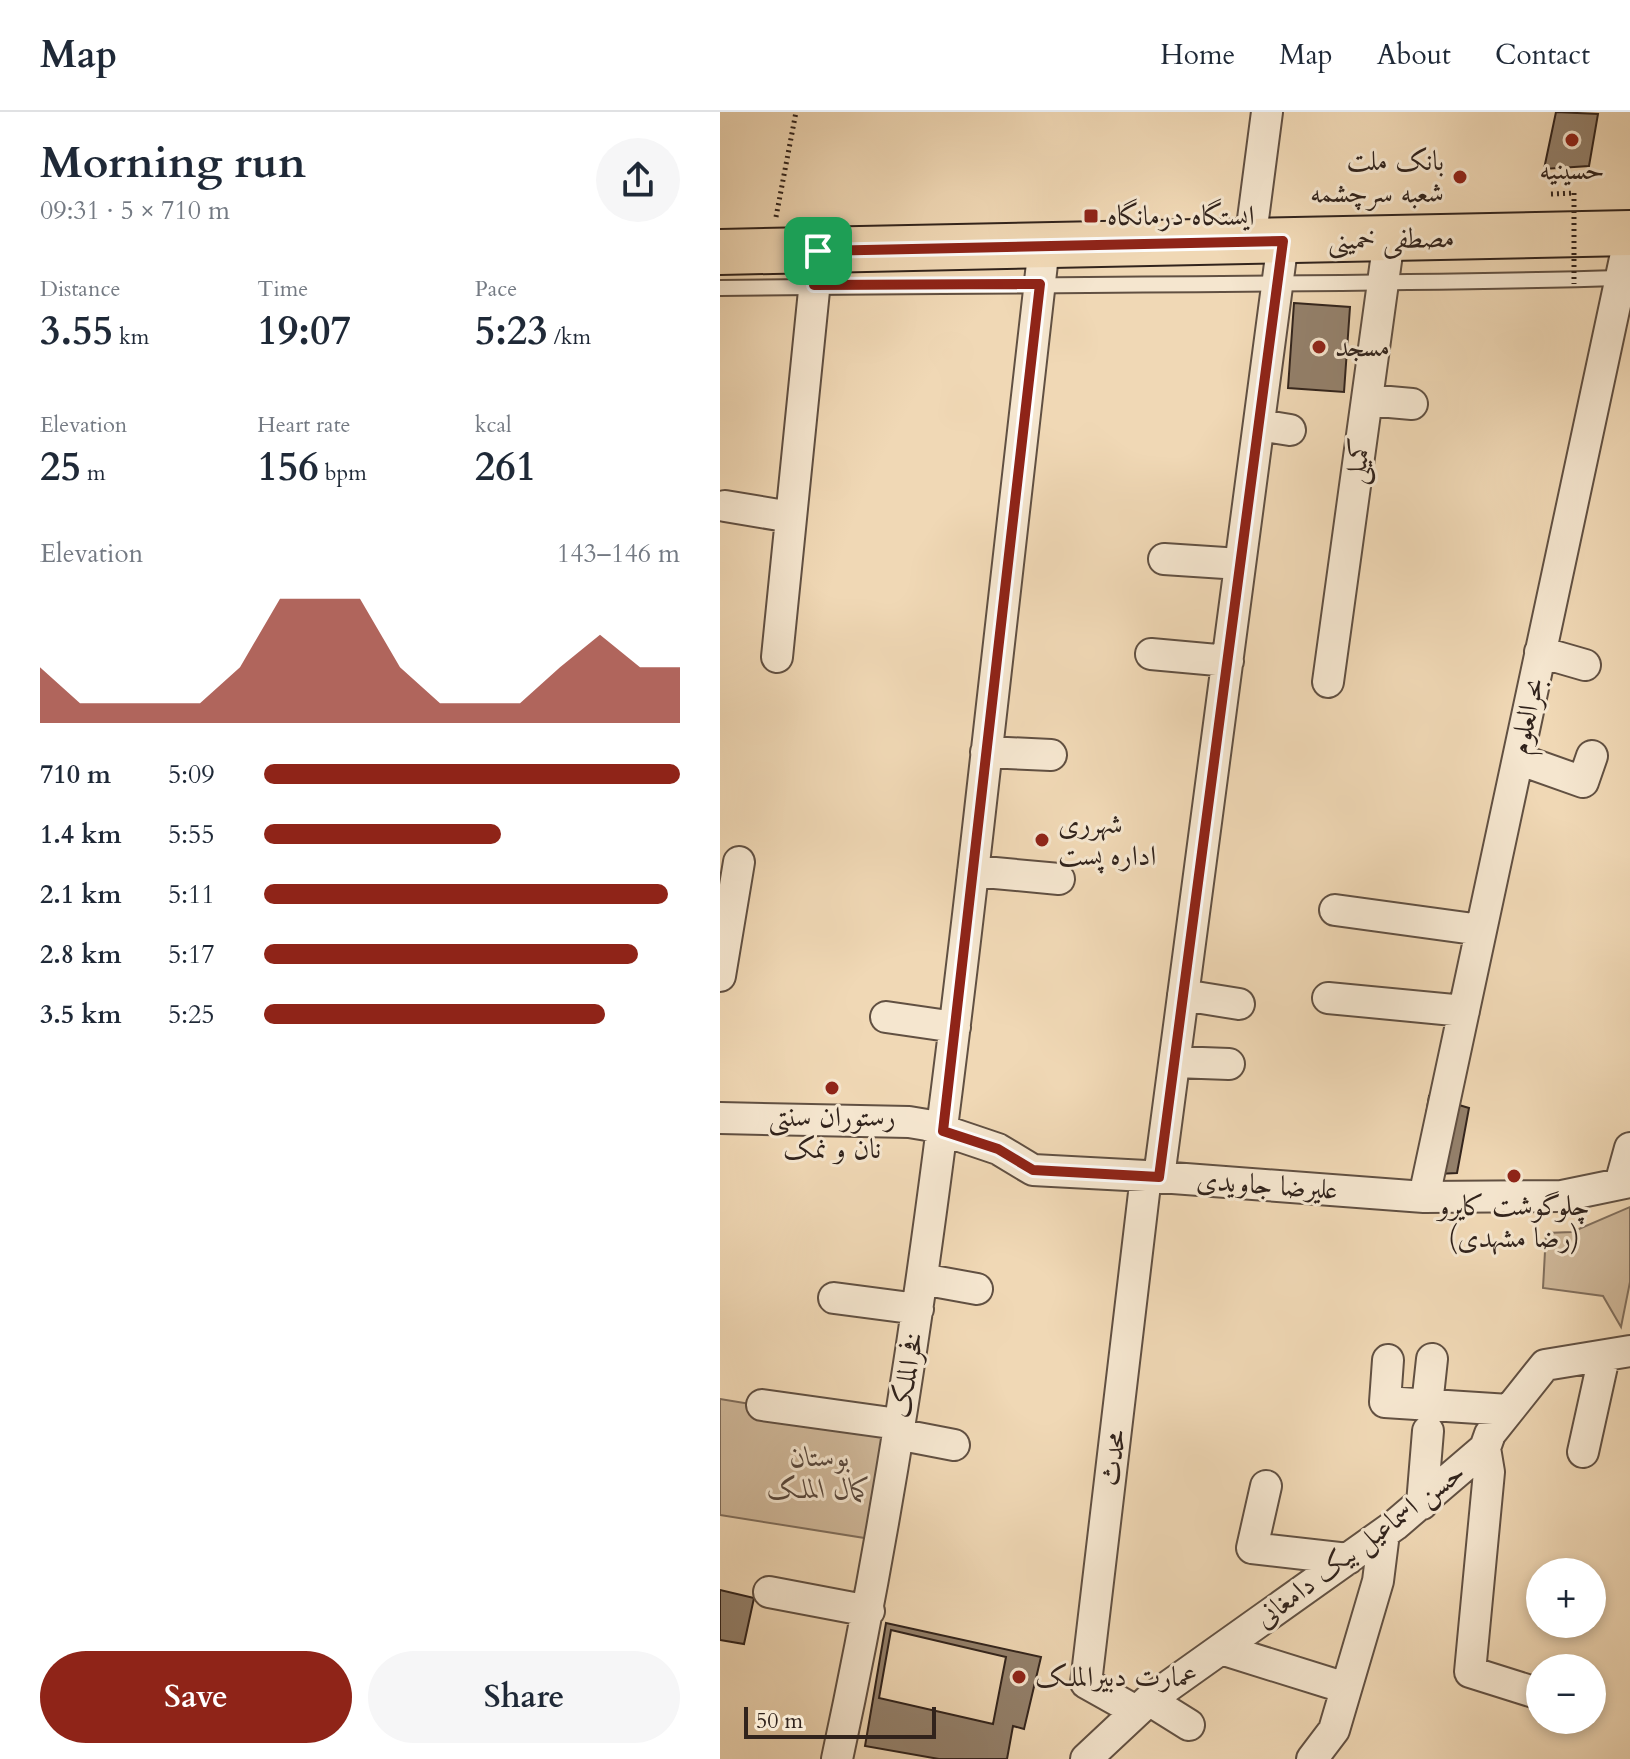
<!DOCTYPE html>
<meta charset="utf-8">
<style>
body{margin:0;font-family:Cardo,Amiri,serif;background:#f6f6f7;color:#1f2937;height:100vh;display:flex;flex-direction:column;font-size:30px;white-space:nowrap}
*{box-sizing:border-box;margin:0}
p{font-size:26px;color:#747a83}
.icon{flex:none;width:44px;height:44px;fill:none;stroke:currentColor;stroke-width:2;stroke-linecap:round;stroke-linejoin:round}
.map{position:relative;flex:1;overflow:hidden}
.sheet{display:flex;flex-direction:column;background:#fff;width:720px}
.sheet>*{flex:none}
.fabs{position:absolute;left:806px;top:1446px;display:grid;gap:16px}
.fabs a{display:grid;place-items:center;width:80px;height:80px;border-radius:50%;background:#fff;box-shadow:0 4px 12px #0003;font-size:40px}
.scale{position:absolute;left:24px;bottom:20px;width:192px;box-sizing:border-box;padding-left:8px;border:4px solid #31231c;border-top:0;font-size:22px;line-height:28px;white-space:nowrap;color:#31231c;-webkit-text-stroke:6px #f5e6cf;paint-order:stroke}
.pin{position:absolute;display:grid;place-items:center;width:68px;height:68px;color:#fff;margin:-34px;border-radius:16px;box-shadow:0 4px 12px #0006}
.round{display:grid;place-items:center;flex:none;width:84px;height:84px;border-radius:42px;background:#f6f6f7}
.headline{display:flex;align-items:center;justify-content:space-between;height:136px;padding:0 40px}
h1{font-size:44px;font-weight:600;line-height:60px}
.stats{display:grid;grid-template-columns:repeat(3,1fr);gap:12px;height:136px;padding:8px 40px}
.stats div{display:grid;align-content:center}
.stats b{font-size:40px;font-weight:600}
.stats small{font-size:22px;font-weight:400}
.stats p{font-size:22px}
.chart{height:224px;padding:16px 40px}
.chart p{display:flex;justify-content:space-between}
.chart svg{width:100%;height:144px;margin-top:8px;fill:#8f2418;opacity:.7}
.cta{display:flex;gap:16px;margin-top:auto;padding:16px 40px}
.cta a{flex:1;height:92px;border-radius:48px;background:#8f2418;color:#fff;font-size:32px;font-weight:600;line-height:92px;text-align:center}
.cta a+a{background:#f6f6f7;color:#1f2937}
ul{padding:0 40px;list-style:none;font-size:26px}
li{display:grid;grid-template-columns:128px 96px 1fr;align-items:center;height:60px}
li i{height:20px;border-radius:10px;background:#8f2418}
header{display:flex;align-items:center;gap:48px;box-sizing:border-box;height:112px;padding:0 40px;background:#fff;border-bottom:2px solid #e0e1e3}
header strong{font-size:38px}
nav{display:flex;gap:44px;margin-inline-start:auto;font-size:28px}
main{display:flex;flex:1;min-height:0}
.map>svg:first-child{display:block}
.green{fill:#d0b99b;stroke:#806e5c;stroke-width:2}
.building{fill:#94816c;stroke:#31231c;stroke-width:2;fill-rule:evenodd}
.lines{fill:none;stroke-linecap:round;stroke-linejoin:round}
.lane-casing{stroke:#615042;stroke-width:18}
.street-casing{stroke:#615042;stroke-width:34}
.primary-casing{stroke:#31231c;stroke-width:48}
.path{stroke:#31231c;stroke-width:5;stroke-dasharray:2 4;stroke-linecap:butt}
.lane{stroke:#f5e6cf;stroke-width:14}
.street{stroke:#f5e6cf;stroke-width:30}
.primary{stroke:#f0d8b5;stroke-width:44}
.path-bridge{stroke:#31231c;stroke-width:5;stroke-dasharray:2 4;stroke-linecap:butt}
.route-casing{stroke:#fff;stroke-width:16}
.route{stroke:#8f2418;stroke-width:10}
.poi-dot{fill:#8f2418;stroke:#f5e6cf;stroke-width:3}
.labels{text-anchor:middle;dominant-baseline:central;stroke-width:6;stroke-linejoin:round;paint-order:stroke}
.poi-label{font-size:28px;fill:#31231c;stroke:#f5e6cf;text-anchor:start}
.street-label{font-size:28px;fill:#31231c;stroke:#f5e6cf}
.park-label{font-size:28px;font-style:italic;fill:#59483c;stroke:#f5e6cf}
</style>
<header>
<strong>Map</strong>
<nav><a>Home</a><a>Map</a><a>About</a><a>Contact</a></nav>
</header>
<main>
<section class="sheet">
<div class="headline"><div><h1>Morning run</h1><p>09:31 · 5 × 710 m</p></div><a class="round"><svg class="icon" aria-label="share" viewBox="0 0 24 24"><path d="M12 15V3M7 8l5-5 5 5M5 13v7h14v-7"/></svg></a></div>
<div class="stats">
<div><p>Distance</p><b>3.55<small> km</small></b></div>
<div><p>Time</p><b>19:07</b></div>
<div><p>Pace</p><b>5:23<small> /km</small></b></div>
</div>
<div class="stats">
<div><p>Elevation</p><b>25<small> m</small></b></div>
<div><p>Heart rate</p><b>156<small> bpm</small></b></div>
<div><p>kcal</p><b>261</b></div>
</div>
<div class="chart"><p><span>Elevation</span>143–146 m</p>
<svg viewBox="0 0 160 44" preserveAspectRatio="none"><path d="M0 44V27L10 38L20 38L30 38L40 38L50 27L60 6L70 6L80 6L90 27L100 38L110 38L120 38L130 27L140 17L150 27L160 27V44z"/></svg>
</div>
<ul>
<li><b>710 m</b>5:09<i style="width:100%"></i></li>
<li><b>1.4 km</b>5:55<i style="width:57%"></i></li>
<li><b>2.1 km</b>5:11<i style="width:97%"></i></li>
<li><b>2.8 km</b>5:17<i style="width:90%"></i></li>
<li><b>3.5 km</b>5:25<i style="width:82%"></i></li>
</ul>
<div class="cta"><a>Save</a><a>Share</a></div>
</section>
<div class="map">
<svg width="910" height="1647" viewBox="0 0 910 1647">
<rect width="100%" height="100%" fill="#f0d8b5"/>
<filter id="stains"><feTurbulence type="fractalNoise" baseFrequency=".0025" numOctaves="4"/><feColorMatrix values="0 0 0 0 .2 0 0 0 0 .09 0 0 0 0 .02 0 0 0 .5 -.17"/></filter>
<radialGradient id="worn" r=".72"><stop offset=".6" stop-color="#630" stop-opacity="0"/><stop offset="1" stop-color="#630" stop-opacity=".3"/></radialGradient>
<path class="green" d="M 910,1095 L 910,1170 L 901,1215 L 883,1184 L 823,1176 L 826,1121 L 852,1120 Z
M 0,1287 L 170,1315 L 151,1427 L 0,1403 Z"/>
<path class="building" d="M 836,0 L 878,2 L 869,54 L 824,57 Z
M 574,191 L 630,195 L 624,280 L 568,276 Z
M 709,984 L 749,996 L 737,1061 L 717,1062 L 699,1046 Z
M 0,1478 L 34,1486 L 24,1532 L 0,1528 Z
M 166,1511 L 321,1545 L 304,1617 L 293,1614 L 287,1647 L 219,1647 L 145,1634 ZM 171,1518 L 286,1545 L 273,1612 L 159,1586 Z"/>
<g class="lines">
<g class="lane-casing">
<path id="lane" d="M 0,176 C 301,172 602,174 903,166"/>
</g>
<g class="street-casing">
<path id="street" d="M 530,130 L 547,0
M 647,288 L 692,292
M 539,313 L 570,318
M 5,394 L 71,405
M 444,447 L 520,452
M 820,540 L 865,553
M 431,542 L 508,549
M 57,545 L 98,139
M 608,570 L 669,127
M 266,640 L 331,643
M 798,647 L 863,670 L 872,644
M 253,759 L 339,767
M 615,798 L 761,818
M 0,864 L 19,750
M 463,883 L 519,892
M 608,886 L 744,899
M 166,905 L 235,915
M 455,950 L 509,952
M 0,1006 L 189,1010 L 207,1013 L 278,1037 L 313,1058 L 426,1064 L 704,1085 L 842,1084 L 910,1070
M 439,1065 L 563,129
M 900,1072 L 910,1036
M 704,1085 L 910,123
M 202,1167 L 257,1177
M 114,1186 L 198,1197
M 668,1248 L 665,1290 L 789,1298
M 42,1293 L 178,1312
M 707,1293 L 712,1247
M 177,1322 L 234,1333
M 765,1336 L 769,1360 L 750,1560 L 820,1582
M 863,1340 L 884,1245
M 546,1374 L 532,1436 L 628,1447
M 702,1392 L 708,1319
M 49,1480 L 149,1499
M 501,1537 L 626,1576
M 429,1588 L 469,1613
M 416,1599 L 366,1571 L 426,1064
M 117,1647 C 185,1334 224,1016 260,699 C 281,510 304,322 324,134
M 366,1647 L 429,1588 L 675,1413 L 765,1336 L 770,1322 L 825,1253 L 910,1239
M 592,1647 L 614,1618 L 658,1469 L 664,1421"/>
</g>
<g class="primary-casing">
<path id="primary" d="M 0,140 L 910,121"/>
</g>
<path class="path" d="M 831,82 L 854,81
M 56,105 L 76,0"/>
<use href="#lane" class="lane"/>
<use href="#street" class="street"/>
<use href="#primary" class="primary"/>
<path class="path-bridge" d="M 854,81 L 854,172"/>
</g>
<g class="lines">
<g class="route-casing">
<path id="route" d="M 563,129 L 439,1065 L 313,1058 L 278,1037 L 223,1019 L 320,172 L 94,173 L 98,139 Z"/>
</g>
<use href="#route" class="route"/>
</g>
<g class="poi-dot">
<circle cx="852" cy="28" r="8"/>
<circle cx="740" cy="65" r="8"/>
<rect x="363" y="96" width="16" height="16" rx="4"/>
<circle cx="599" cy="235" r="8"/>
<circle cx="322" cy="728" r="8"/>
<circle cx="112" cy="976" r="8"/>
<circle cx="794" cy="1064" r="8"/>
<circle cx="299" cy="1565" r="8"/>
</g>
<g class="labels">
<g class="poi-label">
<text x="724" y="49" text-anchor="end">بانک ملت<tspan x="724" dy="32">شعبه سرچشمه</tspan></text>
<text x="852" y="58" text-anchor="middle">حسینیه</text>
<text x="387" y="104">ایستگاه درمانگاه</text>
<text x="615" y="235">مسجد</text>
<text x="338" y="712">شهرری<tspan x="338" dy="32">اداره پست</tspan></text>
<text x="112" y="1005" text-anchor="middle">رستوران سنتی<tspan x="112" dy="32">نان و نمک</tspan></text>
<text x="794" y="1094" text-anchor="middle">چلوگوشت کایرو<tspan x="794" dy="32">(رضا مشهدی)</tspan></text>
<text x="315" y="1565">عمارت دبیرالملک</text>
</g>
<g class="street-label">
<text transform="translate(671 127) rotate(-1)">مصطفی خمینی</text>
<text transform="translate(638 349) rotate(-82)">کمیلی</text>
<text transform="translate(807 604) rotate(-78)">بحرالعلوم</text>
<text transform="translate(547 1073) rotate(4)">علیرضا جاویدی</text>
<text transform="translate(187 1263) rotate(-80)">فخرالملک</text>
<text transform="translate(393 1346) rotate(-83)">محدث</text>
<text transform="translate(640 1433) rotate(-37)">حسن اسماعیل بیک دامغانی</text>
</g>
<g class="park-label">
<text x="100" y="1345">بوستان<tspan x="100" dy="32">کمال الملک</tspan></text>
</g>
</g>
<rect width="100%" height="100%" filter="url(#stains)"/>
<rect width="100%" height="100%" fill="url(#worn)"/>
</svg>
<div class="fabs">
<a>+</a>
<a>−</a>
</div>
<div class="scale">50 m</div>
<div class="pin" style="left:98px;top:139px;background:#1e9e55"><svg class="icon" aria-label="arrive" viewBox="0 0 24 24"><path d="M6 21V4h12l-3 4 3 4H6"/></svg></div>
</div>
</main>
